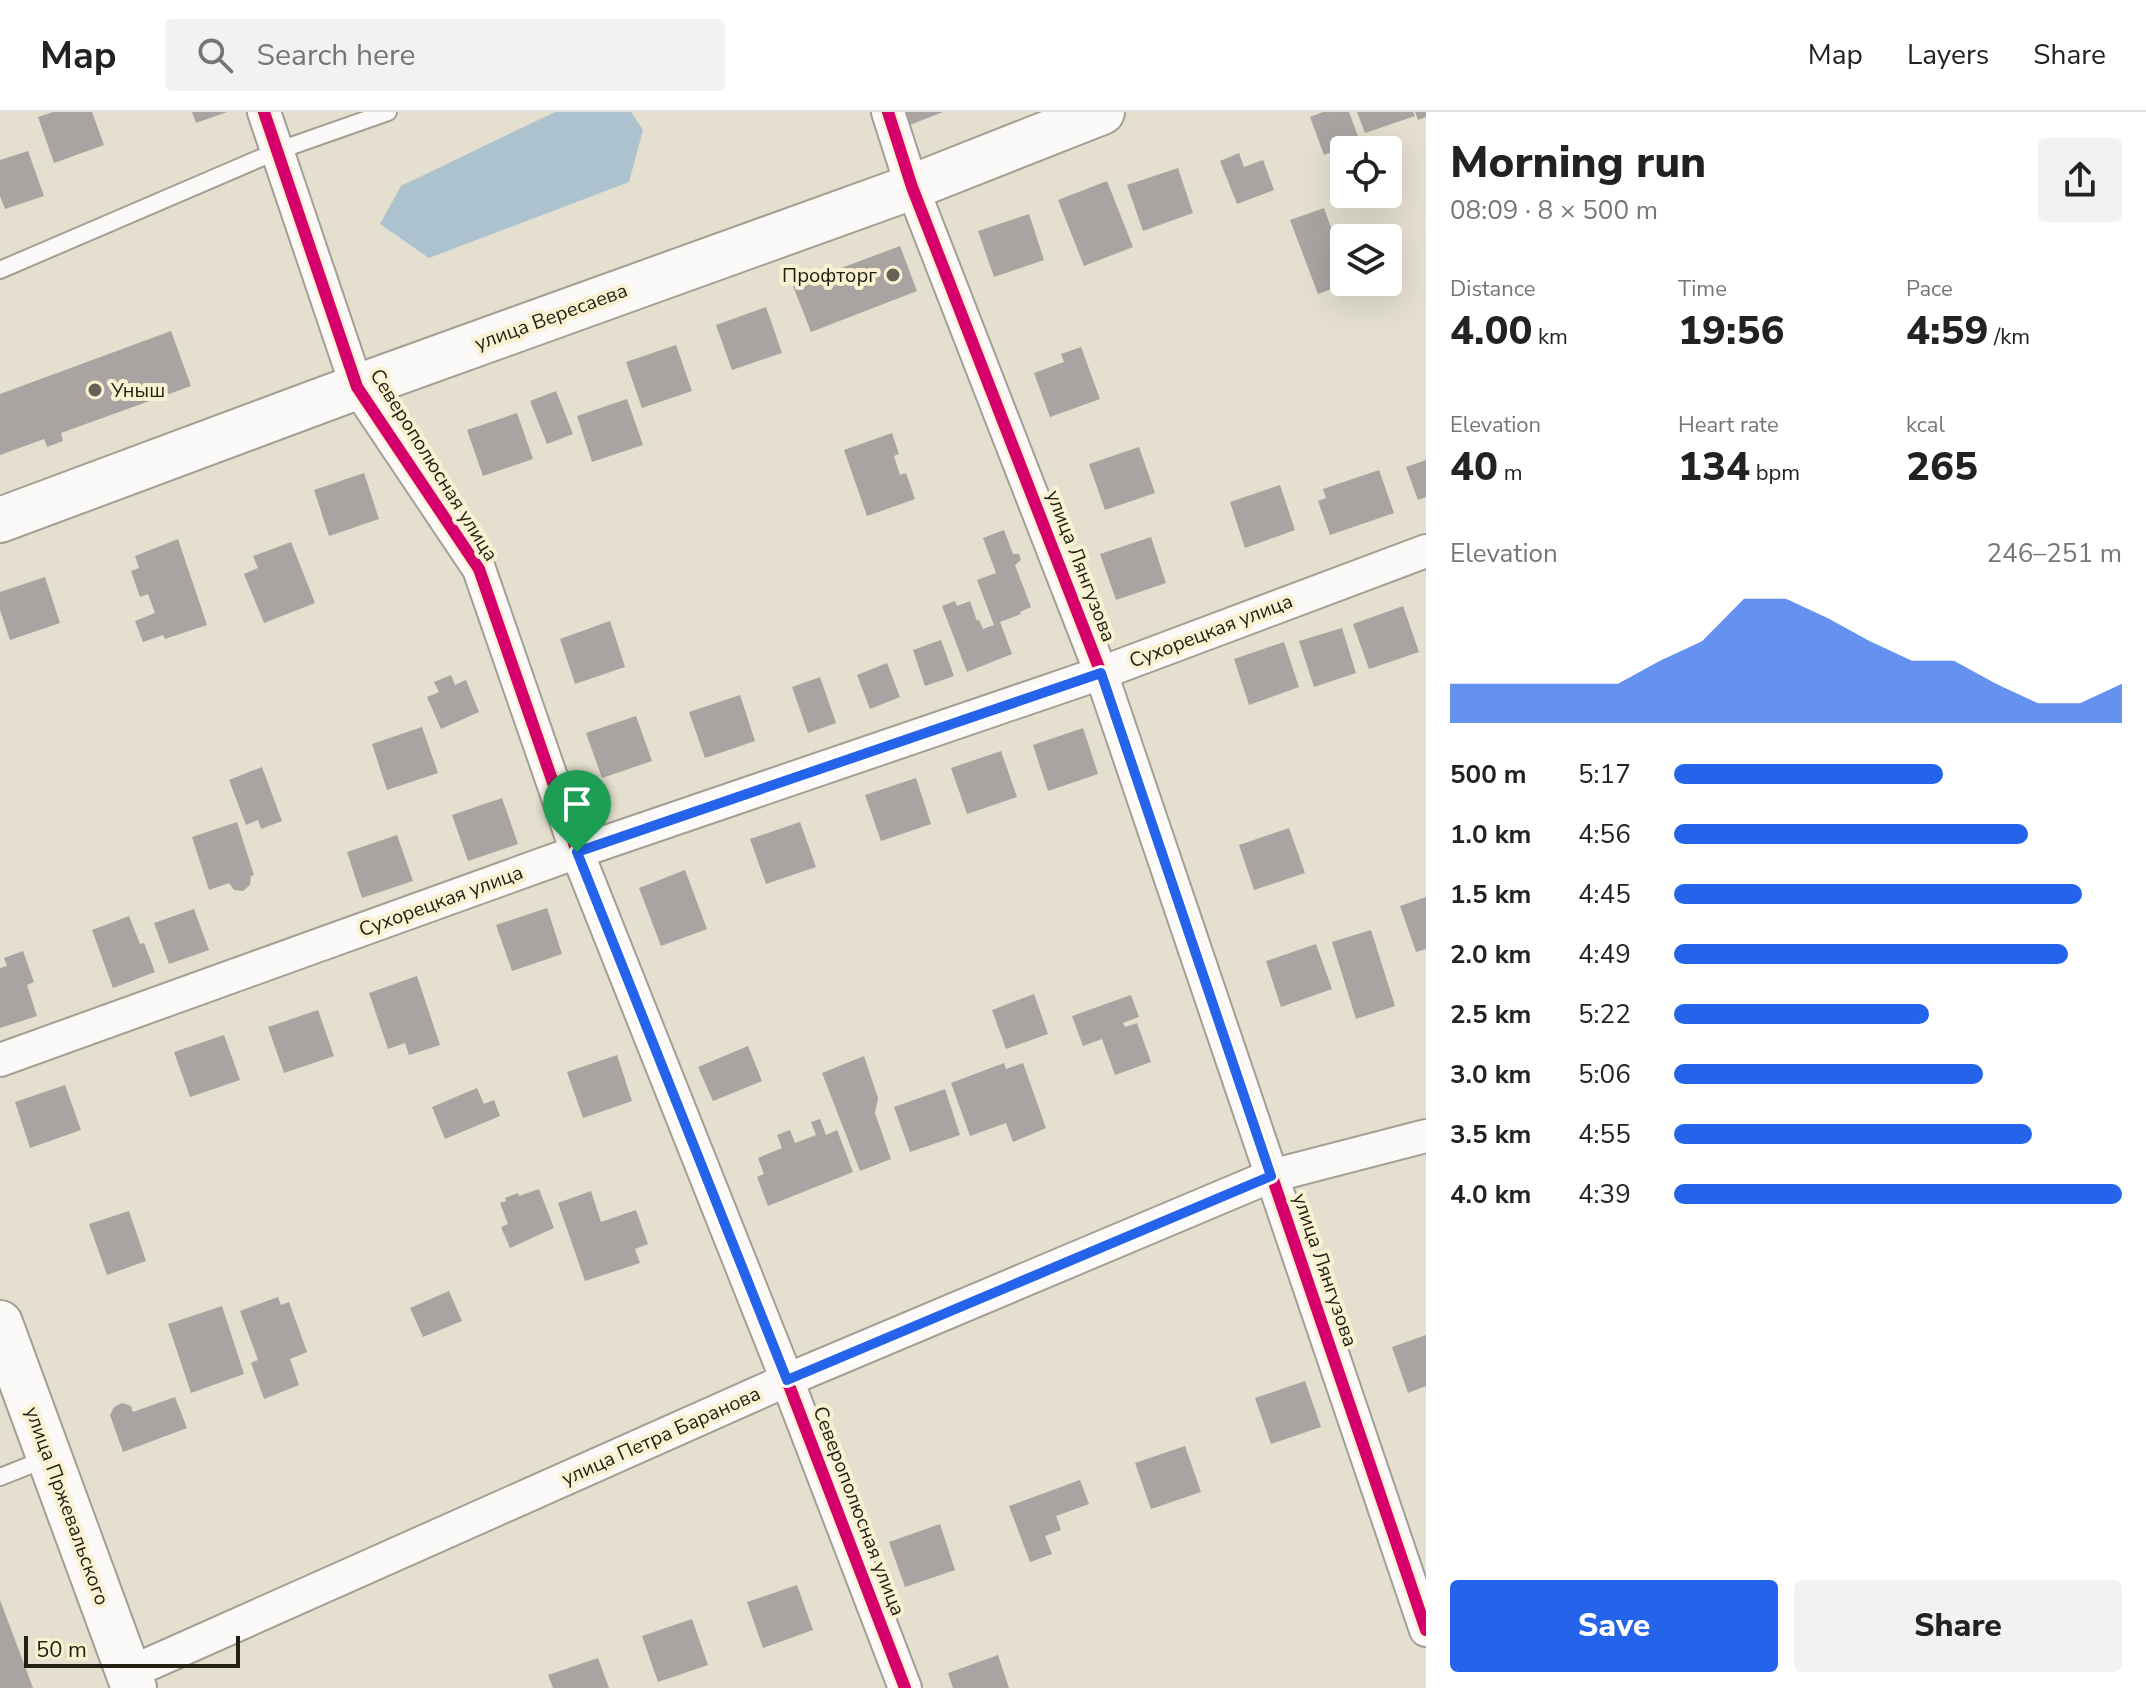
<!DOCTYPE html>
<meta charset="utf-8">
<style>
body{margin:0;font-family:"Nunito Sans",sans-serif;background:#f2f2f2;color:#222;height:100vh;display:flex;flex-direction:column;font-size:30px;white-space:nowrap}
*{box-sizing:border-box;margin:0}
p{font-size:26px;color:#767676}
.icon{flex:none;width:44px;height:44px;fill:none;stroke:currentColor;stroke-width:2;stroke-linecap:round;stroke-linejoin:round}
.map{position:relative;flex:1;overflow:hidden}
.details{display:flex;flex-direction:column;background:#fff;width:720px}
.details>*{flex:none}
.tools{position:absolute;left:1330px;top:24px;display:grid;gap:16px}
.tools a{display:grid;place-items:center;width:72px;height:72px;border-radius:8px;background:#fff;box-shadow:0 8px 32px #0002;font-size:40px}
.scale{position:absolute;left:24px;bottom:20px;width:216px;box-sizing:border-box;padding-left:8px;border:4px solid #221f13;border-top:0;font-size:22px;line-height:28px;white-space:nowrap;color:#221f13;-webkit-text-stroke:6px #faf1d2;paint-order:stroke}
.pin{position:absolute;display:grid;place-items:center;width:68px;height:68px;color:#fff;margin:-82px -34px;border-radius:50% 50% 50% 0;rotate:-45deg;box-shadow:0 0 8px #0007}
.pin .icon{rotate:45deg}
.round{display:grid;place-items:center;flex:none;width:84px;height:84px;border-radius:8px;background:#f2f2f2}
.overview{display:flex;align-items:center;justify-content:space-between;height:136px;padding:0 24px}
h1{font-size:44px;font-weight:800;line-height:60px}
.metrics{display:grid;grid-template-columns:repeat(3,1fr);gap:12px;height:136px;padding:8px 24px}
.metrics div{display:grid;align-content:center}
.metrics b{font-size:40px;font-weight:800}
.metrics small{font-size:22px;font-weight:400}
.metrics p{font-size:22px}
.chart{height:224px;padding:16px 24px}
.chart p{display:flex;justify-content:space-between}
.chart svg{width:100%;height:144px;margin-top:8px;fill:#2563eb;opacity:.7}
.cta{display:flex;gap:16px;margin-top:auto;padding:16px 24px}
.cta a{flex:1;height:92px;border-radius:8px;background:#2563eb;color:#fff;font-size:32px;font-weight:800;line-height:92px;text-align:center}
.cta a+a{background:#f2f2f2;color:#222}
ul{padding:0 24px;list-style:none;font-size:26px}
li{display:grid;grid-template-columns:128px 96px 1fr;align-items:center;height:60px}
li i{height:20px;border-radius:10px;background:#2563eb}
header{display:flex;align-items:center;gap:48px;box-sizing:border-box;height:112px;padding:0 40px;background:#fff;border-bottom:2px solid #e0e0e0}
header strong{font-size:38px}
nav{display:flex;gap:44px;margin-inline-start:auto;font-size:28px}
.search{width:560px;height:72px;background:#f2f2f2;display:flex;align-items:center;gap:20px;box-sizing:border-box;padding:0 28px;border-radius:8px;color:#767676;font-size:30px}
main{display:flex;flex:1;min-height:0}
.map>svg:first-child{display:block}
.water{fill:#adc2cf}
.building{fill:#a9a4a1}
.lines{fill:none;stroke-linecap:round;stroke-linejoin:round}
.service-casing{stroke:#a39f92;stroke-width:20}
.minor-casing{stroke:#a39f92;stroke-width:36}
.primary-casing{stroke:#a39f92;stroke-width:48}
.service{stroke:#fbfaf8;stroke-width:16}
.minor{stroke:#fbfaf8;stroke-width:32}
.primary{stroke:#fbfaf8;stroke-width:44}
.cycleway-casing{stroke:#faf1d2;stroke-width:17}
.cycleway{stroke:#d6006c;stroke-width:12}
.route-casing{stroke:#fff;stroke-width:16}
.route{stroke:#2563eb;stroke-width:10}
.poi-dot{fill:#666254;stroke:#faf1d2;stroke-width:3}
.labels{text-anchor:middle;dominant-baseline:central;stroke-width:8;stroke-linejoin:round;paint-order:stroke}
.poi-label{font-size:20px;fill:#221f13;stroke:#faf1d2;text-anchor:end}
.street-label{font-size:20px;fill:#221f13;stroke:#faf1d2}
</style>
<header>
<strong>Map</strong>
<div class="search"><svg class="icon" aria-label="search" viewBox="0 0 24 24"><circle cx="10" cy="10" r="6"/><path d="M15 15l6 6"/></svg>Search here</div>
<nav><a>Map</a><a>Layers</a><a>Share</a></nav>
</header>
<main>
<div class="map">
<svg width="1426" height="1576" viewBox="0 0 1426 1576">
<rect width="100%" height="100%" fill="#e4dfce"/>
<path class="water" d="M 555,0 L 631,0 L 643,18 L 629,70 L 429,146 L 380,112 L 401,74 Z"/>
<path class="building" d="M 53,0 L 92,0 L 104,33 L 54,51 L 38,5 Z
M 192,0 L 227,0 L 196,11 Z
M 896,0 L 943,0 L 902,16 Z
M 1323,0 L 1349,0 L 1360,30 L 1324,43 L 1310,5 Z
M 1357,0 L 1413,0 L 1415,4 L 1365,21 Z
M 1415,0 L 1426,0 L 1426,5 L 1418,8 Z
M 28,39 L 44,84 L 5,97 L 0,84 L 0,48 Z
M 1239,41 L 1244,55 L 1263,48 L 1274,78 L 1237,92 L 1220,49 Z
M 1178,56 L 1193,101 L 1143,119 L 1127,73 Z
M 1107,69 L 1133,135 L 1084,154 L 1058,88 Z
M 1324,96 L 1344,152 L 1344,170 L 1350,170 L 1318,182 L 1290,108 Z
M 1029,102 L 1044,148 L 994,165 L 978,119 Z
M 900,134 L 917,179 L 811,220 L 793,174 Z
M 766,195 L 782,241 L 732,258 L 716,213 Z
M 171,219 L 191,274 L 61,321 L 63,329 L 47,335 L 44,327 L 0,343 L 0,282 Z
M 676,233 L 692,279 L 642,296 L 626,250 Z
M 1081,235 L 1100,287 L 1050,305 L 1034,261 L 1064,250 L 1061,242 Z
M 556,279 L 573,322 L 547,332 L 530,289 Z
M 627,287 L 643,333 L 592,350 L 577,304 Z
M 517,301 L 533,347 L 483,364 L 467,318 Z
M 892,321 L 899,342 L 894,344 L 900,363 L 906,361 L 915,387 L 867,404 L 844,338 Z
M 1139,335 L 1155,381 L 1105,398 L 1089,352 Z
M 1426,348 L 1426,385 L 1418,388 L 1406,355 Z
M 1379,358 L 1394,401 L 1330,423 L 1318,389 L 1326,386 L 1323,377 Z
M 364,361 L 379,407 L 329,424 L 314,378 Z
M 1280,373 L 1295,418 L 1245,436 L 1230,390 Z
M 1004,418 L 1013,442 L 1019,442 L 1021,448 L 1015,453 L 1031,495 L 1020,500 L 1021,502 L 1000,510 L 1012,542 L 967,560 L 942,494 L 955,489 L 957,494 L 970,489 L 977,509 L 979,508 L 983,517 L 994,513 L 977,468 L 996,461 L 983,426 Z
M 1151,425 L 1166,471 L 1116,488 L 1100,442 Z
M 178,427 L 207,513 L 165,527 L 163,523 L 143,530 L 135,509 L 155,501 L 148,482 L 140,485 L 131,459 L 139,456 L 135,444 Z
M 291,430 L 315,491 L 264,511 L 244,462 L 258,456 L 253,444 Z
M 45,465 L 60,511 L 10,528 L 0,498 L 0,480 Z
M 1403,494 L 1419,540 L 1369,557 L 1353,512 Z
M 610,509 L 625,555 L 575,572 L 560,527 Z
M 1342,516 L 1356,561 L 1314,575 L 1299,529 Z
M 941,528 L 954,564 L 925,574 L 913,538 Z
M 1284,530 L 1299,575 L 1249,593 L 1234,547 Z
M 887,551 L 900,585 L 870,597 L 857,563 Z
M 451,563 L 455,573 L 466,568 L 479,600 L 441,617 L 427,585 L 439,580 L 434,570 Z
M 820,565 L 836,611 L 808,621 L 792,575 Z
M 740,583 L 755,629 L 705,646 L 689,600 Z
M 636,604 L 652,649 L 602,666 L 586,621 Z
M 422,615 L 438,661 L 387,678 L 372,632 Z
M 1083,616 L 1098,662 L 1048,679 L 1033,633 Z
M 1001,639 L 1017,685 L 967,702 L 951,656 Z
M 262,655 L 282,709 L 261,717 L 258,708 L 246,713 L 229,668 Z
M 916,666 L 931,712 L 881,729 L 865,683 Z
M 502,686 L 518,732 L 468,749 L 452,703 Z
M 237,710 L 254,763 L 251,764 L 250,773 L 243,779 L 234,778 L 229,771 L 209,778 L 192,725 Z
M 800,710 L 816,755 L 766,772 L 750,727 Z
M 1289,716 L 1305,761 L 1254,778 L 1239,733 Z
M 397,723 L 413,769 L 362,786 L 347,740 Z
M 685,758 L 707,817 L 661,834 L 639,776 Z
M 1426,785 L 1426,837 L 1416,840 L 1400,794 Z
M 547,796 L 562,842 L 512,859 L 496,813 Z
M 194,797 L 209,838 L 169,852 L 154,811 Z
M 129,804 L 140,832 L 144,831 L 155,860 L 113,876 L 92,818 Z
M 1371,818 L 1395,894 L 1356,907 L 1332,830 Z
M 1316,832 L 1332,877 L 1281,895 L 1266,849 Z
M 23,839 L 34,870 L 27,873 L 37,904 L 0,916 L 0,856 L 7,854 L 4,846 Z
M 417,864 L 440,933 L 409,943 L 405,931 L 388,937 L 369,881 Z
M 1034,882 L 1048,922 L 1006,937 L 992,898 Z
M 1131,883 L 1139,905 L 1123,911 L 1125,915 L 1137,911 L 1151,950 L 1115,963 L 1102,927 L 1083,934 L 1072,904 Z
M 318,898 L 334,944 L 284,961 L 268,915 Z
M 224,923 L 240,968 L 190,985 L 174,940 Z
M 748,934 L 762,969 L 713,989 L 698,955 Z
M 617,943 L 632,989 L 583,1006 L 567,960 Z
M 864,944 L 878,986 L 875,1001 L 891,1047 L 860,1059 L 822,961 Z
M 1004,951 L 1006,957 L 1023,951 L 1046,1016 L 1013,1030 L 1006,1011 L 970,1024 L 951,971 Z
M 65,973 L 81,1018 L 30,1036 L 15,990 Z
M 477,976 L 484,992 L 494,988 L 500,1004 L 445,1027 L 432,995 Z
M 945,977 L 960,1023 L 910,1040 L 894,995 Z
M 820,1007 L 826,1023 L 837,1018 L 853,1060 L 768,1094 L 757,1065 L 764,1062 L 758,1046 L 782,1036 L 777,1023 L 790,1018 L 795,1031 L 816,1023 L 811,1010 Z
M 539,1077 L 554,1116 L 510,1136 L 501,1115 L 508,1112 L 500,1091 L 506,1089 L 505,1086 L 518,1081 L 519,1084 Z
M 591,1079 L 601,1110 L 636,1098 L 648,1132 L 635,1137 L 640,1151 L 585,1169 L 558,1091 Z
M 129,1099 L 146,1149 L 107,1163 L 89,1112 Z
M 449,1179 L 462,1209 L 423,1225 L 410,1196 Z
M 278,1185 L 281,1193 L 289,1190 L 307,1240 L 290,1247 L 299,1273 L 264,1287 L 251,1251 L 258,1248 L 240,1199 Z
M 222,1194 L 244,1262 L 191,1281 L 168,1212 Z
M 1426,1223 L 1426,1274 L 1408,1281 L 1392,1235 Z
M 1305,1269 L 1321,1315 L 1271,1332 L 1255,1286 Z
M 175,1285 L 187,1316 L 123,1340 L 110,1303 L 114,1295 L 122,1291 L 131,1294 L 133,1300 Z
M 1185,1334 L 1201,1380 L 1151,1397 L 1135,1351 Z
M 1080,1368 L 1089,1392 L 1056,1404 L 1061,1418 L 1045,1424 L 1052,1442 L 1030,1450 L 1009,1394 Z
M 940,1412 L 955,1458 L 905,1475 L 889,1430 Z
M 797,1473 L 813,1518 L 763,1536 L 747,1490 Z
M 0,1488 L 33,1576 L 0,1576 Z
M 692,1507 L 708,1553 L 658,1570 L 642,1524 Z
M 998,1543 L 1009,1576 L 953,1576 L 948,1561 Z
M 598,1546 L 609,1576 L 553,1576 L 548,1563 Z"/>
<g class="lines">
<g class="service-casing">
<path id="service" d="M 0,158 L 277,39 L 388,0
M 0,1365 L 48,1346"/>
</g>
<g class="minor-casing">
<path id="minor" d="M 264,0 L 357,275 L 479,457 L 577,740 L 787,1268 L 905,1576
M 888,0 L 912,75 L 1101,561 L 1426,1518
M 0,948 L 577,740 L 1101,561 L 1426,439
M 129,1561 L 787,1268 L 1271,1064 L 1426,1024"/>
</g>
<g class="primary-casing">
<path id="primary" d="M 0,408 L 357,275 L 912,75 L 1102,0
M 0,1211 L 134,1576"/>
</g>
<use href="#service" class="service"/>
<use href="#minor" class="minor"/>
<use href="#primary" class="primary"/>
<g class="cycleway-casing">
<path id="cycleway" d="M 264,0 L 357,275 L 479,457 L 577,740 L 787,1268 L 905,1576
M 888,0 L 912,75 L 1101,561 L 1426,1518"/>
</g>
<use href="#cycleway" class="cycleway"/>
</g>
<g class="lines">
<g class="route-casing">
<path id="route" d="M 1101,561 L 1271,1064 L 787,1268 L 577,740 Z"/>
</g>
<use href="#route" class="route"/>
</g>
<g class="poi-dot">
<circle cx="893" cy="163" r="8"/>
<circle cx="95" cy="278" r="8"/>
</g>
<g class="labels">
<g class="poi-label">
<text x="877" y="163">Профторг</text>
<text x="111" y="278" text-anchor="start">Уныш</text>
</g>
<g class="street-label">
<text transform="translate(551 205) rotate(-20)">улица Вересаева</text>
<text transform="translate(434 353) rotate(58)">Северополюсная улица</text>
<text transform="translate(1081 454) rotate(69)">улица Лянгузова</text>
<text transform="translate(1211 519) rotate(-21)">Сухорецкая улица</text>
<text transform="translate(441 789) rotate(-20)">Сухорецкая улица</text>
<text transform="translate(1325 1158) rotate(71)">улица Лянгузова</text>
<text transform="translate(661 1324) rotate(-24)">улица Петра Баранова</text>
<text transform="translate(67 1394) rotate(70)">улица Пржевальского</text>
<text transform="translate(859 1399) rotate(69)">Северополюсная улица</text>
</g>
</g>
</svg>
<div class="tools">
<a><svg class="icon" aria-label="locate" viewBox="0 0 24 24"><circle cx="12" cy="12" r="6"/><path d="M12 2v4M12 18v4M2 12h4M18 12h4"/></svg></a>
<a><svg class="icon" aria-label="layers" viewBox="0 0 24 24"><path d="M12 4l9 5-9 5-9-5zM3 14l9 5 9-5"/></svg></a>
</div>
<div class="scale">50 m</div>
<div class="pin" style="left:577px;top:740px;background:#1e9e55"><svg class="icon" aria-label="arrive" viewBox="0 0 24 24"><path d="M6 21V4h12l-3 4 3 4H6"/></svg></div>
</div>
<section class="details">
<div class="overview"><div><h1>Morning run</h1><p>08:09 · 8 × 500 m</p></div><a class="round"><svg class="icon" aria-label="share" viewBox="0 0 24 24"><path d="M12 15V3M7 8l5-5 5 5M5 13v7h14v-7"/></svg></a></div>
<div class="metrics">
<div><p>Distance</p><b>4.00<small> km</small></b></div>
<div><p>Time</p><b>19:56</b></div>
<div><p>Pace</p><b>4:59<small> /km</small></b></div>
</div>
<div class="metrics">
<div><p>Elevation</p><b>40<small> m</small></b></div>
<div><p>Heart rate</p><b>134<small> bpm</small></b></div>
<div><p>kcal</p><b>265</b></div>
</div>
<div class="chart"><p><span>Elevation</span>246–251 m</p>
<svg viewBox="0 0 160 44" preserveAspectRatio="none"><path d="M0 44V32L10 32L20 32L30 32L40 32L50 25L60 19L70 6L80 6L90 12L100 19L110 25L120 25L130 32L140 38L150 38L160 32V44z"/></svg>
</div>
<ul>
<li><b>500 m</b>5:17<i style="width:60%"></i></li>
<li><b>1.0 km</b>4:56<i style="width:79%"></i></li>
<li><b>1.5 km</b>4:45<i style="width:91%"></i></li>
<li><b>2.0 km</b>4:49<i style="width:88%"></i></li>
<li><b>2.5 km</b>5:22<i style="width:57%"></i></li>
<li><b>3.0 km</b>5:06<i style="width:69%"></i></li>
<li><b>3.5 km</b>4:55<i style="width:80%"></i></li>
<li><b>4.0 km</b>4:39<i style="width:100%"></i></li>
</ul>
<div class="cta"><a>Save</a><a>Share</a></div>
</section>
</main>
